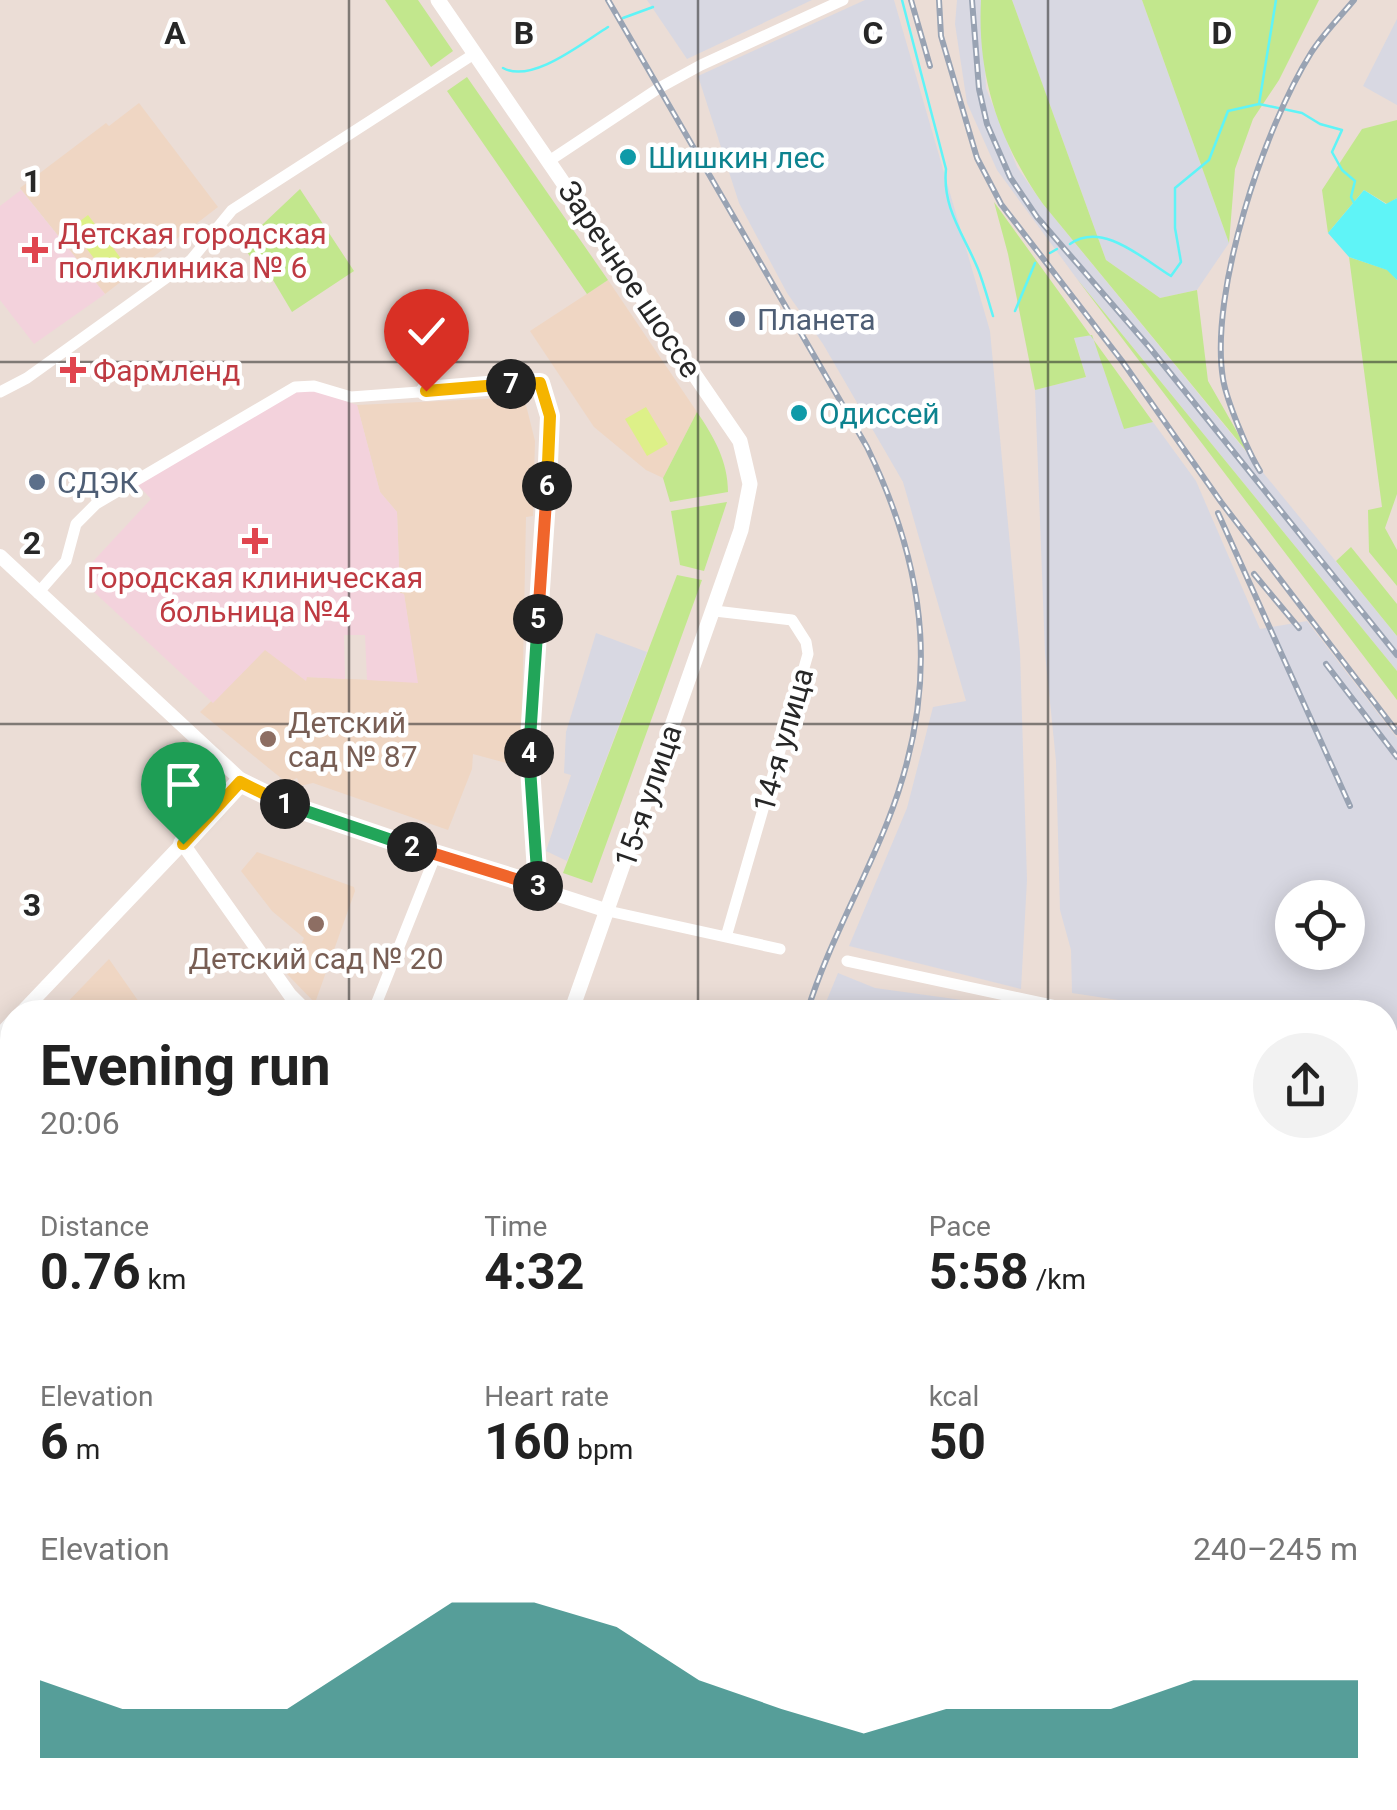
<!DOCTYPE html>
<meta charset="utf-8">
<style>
body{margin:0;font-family:Roboto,sans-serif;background:#f2f2f2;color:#222;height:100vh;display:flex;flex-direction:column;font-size:38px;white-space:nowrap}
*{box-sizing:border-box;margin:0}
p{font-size:32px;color:#767676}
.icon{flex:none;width:55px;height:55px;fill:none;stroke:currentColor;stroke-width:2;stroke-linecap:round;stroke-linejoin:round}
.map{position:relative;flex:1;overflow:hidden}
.sheet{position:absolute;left:0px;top:1000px;width:1398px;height:810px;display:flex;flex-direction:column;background:#fff;border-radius:40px 40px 0 0;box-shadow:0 5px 25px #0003}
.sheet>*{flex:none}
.controls{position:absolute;left:1275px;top:880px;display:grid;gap:20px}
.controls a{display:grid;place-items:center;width:90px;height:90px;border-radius:50%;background:#fff;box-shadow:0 5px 25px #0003;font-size:50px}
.pin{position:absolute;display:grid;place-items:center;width:85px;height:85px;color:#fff;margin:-102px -42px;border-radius:50% 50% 50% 0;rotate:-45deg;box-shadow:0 0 10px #0007}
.pin .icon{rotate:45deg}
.km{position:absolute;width:50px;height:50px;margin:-25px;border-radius:50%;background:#222;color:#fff;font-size:28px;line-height:50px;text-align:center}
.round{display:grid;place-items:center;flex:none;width:105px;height:105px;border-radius:52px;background:#f2f2f2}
.summary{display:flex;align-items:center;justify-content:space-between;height:170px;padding:0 40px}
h1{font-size:55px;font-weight:700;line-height:75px}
.stats{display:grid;grid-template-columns:repeat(3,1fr);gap:15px;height:170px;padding:10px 40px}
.stats div{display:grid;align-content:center}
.stats b{font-size:50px;font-weight:700}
.stats small{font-size:28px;font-weight:400}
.stats p{font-size:28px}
.chart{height:280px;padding:20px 40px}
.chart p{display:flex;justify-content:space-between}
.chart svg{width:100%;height:180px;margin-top:10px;fill:#0f766e;opacity:.7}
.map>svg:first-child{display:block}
.industrial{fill:#d8d8e2;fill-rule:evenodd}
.education{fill:#efd6c3}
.medical{fill:#f3d2dc}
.green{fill:#c2e78d}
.pitch{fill:#ddf088}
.water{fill:#5ff4f7}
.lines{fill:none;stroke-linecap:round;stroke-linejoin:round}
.stream{stroke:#5ff4f7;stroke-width:2.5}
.minor{stroke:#fff;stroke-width:11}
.tertiary{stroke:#fff;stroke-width:14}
.secondary{stroke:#fff;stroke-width:15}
.rail-casing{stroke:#99a3b3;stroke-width:6}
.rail{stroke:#fff;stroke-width:2.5;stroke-dasharray:8;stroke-linecap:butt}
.split-1-casing{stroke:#fff;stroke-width:20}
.split-2-casing{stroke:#fff;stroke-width:20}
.split-3-casing{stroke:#fff;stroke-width:20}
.split-4-casing{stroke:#fff;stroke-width:20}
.split-5-casing{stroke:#fff;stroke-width:20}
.split-6-casing{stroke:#fff;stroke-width:20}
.split-7-casing{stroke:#fff;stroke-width:20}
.split-8-casing{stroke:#fff;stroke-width:20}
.split-1{stroke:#f5b400;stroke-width:12}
.split-2{stroke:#22a559;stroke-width:12}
.split-3{stroke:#f0652b;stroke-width:12}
.split-4{stroke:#22a559;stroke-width:12}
.split-5{stroke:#22a559;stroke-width:12}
.split-6{stroke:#f0652b;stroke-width:12}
.split-7{stroke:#f5b400;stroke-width:12}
.split-8{stroke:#f5b400;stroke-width:12}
.grid{fill:none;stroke:#272727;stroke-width:2.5;stroke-opacity:0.55}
.culture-dot{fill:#0f9aa8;stroke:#fff;stroke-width:4}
.health-dot{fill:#e0444e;stroke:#fff;stroke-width:4}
.service-dot{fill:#5c6f8a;stroke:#fff;stroke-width:4}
.education-dot{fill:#8d6e63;stroke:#fff;stroke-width:4}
.labels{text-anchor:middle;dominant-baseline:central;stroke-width:9;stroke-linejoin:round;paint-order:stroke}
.culture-label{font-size:30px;fill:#0d838f;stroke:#fff;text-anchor:start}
.health-label{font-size:30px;fill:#be3a42;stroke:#fff;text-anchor:start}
.street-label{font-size:30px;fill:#272727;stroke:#fff}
.service-label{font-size:30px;fill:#4e5e75;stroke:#fff;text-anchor:start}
.education-label{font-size:30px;fill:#785e54;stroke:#fff;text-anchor:start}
.grid-label{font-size:32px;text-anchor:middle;font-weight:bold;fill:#272727;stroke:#fff;stroke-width:9;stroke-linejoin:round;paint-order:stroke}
</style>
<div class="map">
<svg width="1397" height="1810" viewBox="0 0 1397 1810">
<rect width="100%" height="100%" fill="#ebddd6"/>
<path class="industrial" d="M 647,0 L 812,0 L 687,59 Z
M 865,0 L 894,0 L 990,331 L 1020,652 L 1027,880 L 1021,989 L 849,946 L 907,808 L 933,707 L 966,701 L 903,482 L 823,344 L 787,293 L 739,203 L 698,76 Z
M 957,0 L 981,0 L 986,88 L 1017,167 L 1043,204 L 1397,636 L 1397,671 L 1077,279 L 997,170 L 967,103 L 955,24 Z
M 1012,0 L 1142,0 L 1229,243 L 1197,290 L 1160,298 L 1106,260 Z
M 1397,19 L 1397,105 L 1363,86 Z
M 1092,335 L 1124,428 L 1153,422 L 1196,481 L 1260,629 L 1307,621 L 1397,738 L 1397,1078 L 1385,1074 L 1385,1012 L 1197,1012 L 1072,993 L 1071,950 L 1060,910 L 1056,761 L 1045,653 L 1035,390 L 1086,377 L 1074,337 ZM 1292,898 L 1348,898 L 1348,952 L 1292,952 Z
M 596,633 L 647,652 L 567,861 L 546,851 L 571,775 L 564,773 L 566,732 Z
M 838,973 L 875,988 L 1028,1009 L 1027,1012 L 822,1012 Z
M 1397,1584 L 1397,1810 L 1089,1810 L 1106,1798 L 1385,1798 L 1385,1593 Z
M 415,1798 L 962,1798 L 946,1810 L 423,1810 Z"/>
<path class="education" d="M 139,103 L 218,207 L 105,294 L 20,188 L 106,123 L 109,126 Z
M 608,280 L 697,412 L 663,478 L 646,470 L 594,427 L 530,331 Z
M 524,397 L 535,441 L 533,516 L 526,517 L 521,767 L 473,754 L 472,769 L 448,830 L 313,783 L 300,786 L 297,778 L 287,783 L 200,712 L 265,649 L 306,677 L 417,682 L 404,594 L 400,593 L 397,512 L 380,492 L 357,405 Z
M 257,852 L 354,887 L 355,891 L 315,1003 L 287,974 L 304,938 L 272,911 L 241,871 Z
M 109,959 L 146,1012 L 58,1012 Z
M 12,1061 L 12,1233 L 0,1220 L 0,1074 Z"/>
<path class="medical" d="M 21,190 L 105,294 L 34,344 L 0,300 L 0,206 Z
M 308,388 L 357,405 L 380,492 L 397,512 L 400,593 L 404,594 L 418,683 L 367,680 L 365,635 L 344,635 L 345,679 L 307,677 L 306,681 L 265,650 L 213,703 L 93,591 L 85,570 L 151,499 L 137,484 L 290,393 Z"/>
<path class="green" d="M 385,0 L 418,0 L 453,51 L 431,67 Z
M 981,0 L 1012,0 L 1106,260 L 1160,298 L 1197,290 L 1208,381 L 1252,458 L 1043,204 C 999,141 977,77 981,0 Z
M 1142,0 L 1319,0 L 1279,80 L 1253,119 L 1235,169 L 1229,243 Z
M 467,77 L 608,280 L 587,294 L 447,91 Z
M 1397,120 L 1397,198 L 1387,204 L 1364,190 L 1328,233 L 1322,190 L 1362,129 Z
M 300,189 L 354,271 L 292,312 L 273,280 L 267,283 L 242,244 Z
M 994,202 L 1153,422 L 1124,429 L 1092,335 L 1074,338 L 1086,377 L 1035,390 L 1008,254 Z
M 1349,257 L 1388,270 L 1397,280 L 1397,494 L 1385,528 L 1397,550 L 1397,586 L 1369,552 L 1368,510 L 1382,507 Z
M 1077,279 L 1397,671 L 1397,700 Z
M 697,412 C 714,437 728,461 728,492 L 670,502 L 663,478 Z
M 727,502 L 704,571 L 680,565 L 671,511 Z
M 1351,547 L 1397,604 L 1397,636 L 1336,561 Z
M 677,575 L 702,580 L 592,883 L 563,873 Z"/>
<path class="pitch" d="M 88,215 L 126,265 L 109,278 L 71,228 Z
M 646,407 L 668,444 L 647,456 L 625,419 Z"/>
<path class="water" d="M 1364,190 L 1386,204 L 1397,198 L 1397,280 L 1387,270 L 1349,257 L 1328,233 Z"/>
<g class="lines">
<path class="stream" d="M 902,0 L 946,169 C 942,208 964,235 978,269 C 984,284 988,300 993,316
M 1276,0 L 1259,104 L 1302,113 L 1320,124 L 1342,130 L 1332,152 L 1342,170 L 1355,181 L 1351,197 L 1354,203
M 623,18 L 653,7
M 503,68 C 532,84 582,43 608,27
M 1070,244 C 1103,221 1143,259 1171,276 L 1181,262 L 1175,228 L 1175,188 L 1209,160 L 1228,111 L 1259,104
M 1050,253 L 1057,249
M 1015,311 L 1035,263
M 0,1795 L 19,1810"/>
<path class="minor" d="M 549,161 L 659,88 L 701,65 L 843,0
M 0,392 L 27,378 L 191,260 L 232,210 L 474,54
M 38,593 L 66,561 L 76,524 L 96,504 L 295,387 L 314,386 L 351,397 L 540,383 L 550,416 L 529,747 L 539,888
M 715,611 L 792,620 L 806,642 L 808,654 L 726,937
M 608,911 L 780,949
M 847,961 L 1084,1012
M 373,1012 L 436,854
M 0,1239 L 12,1252
M 211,1810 L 228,1798"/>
<path class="tertiary" d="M 0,556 L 252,790 L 343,825 L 608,911
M 183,844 L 290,995 L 307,1012
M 22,1012 L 240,783
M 0,1035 L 12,1022"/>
<path class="secondary" d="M 438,0 L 740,441 L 750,484 L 741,530 L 571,1012
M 1385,1204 L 1397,1195
M 0,1451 L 12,1465
M 0,1472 L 12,1485
M 303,1798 L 314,1810
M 323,1798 L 333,1810
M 996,1798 L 1006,1810"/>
<g class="rail-casing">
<path id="rail" d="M 608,0 L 867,447 C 929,574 940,690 887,823 C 862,886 827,947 807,1012
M 911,0 L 930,66
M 939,0 L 941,36 L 977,158 L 1001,204 L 1122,361 L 1221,502 L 1397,732
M 972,0 L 979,89 L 987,124 L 1010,177 L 1037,217 L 1150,348 L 1397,655
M 1260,471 C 1248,452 1227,402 1223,379 C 1209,292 1264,128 1311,53 C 1323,34 1340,17 1354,0
M 1218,513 L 1350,806
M 1254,574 L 1299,628
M 1326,664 L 1397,757
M 362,1810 L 382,1798"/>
</g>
<use href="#rail" class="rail"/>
</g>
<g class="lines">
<g class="split-1-casing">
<path id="split-1" d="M 183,844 L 240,782 L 285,804"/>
</g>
<g class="split-2-casing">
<path id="split-2" d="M 285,804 L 412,847"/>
</g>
<g class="split-3-casing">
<path id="split-3" d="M 412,847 L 538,886"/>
</g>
<g class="split-4-casing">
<path id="split-4" d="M 529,753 L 538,886"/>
</g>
<g class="split-5-casing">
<path id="split-5" d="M 529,753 L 538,619"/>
</g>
<g class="split-6-casing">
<path id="split-6" d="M 538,619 L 547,486"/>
</g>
<g class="split-7-casing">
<path id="split-7" d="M 511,384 L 540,383 L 550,416 L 547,486"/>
</g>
<g class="split-8-casing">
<path id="split-8" d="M 426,391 L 511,384"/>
</g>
<use href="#split-1" class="split-1"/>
<use href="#split-2" class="split-2"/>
<use href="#split-3" class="split-3"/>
<use href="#split-4" class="split-4"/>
<use href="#split-5" class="split-5"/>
<use href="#split-6" class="split-6"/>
<use href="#split-7" class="split-7"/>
<use href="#split-8" class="split-8"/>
</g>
<path class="grid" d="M 349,0 L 349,1012M 698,0 L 698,1012M 1048,0 L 1048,1012M 0,362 L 1397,362M 0,724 L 1397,724M 0,1086 L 12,1086M 1385,1086 L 1397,1086M 0,1448 L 12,1448M 1385,1448 L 1397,1448M 349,1798 L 349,1810M 698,1798 L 698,1810M 1048,1798 L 1048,1810"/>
<g class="culture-dot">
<circle cx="628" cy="157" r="10"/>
<circle cx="799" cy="413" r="10"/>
</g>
<g class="health-dot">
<path d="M30 235h10v10h10v10h-10v10h-10v-10h-10v-10h10z"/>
<path d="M68 355h10v10h10v10h-10v10h-10v-10h-10v-10h10z"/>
<path d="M250 526h10v10h10v10h-10v10h-10v-10h-10v-10h10z"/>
</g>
<g class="service-dot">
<circle cx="737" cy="319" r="10"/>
<circle cx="37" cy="482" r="10"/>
</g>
<g class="education-dot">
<circle cx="268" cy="739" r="10"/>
<circle cx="316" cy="924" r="10"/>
</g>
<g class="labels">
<g class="culture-label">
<text x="648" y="157">Шишкин лес</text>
<text x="819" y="413">Одиссей</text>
</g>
<g class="health-label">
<text x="58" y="233">Детская городская<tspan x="58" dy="34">поликлиника № 6</tspan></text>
<text x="93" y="370">Фармленд</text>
<text x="255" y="577" text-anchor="middle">Городская клиническая<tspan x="255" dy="34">больница №4</tspan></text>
</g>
<g class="street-label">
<text transform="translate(630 279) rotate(56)">Заречное шоссе</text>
<text transform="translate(783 740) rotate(-74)">14-я улица</text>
<text transform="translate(648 796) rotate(-71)">15-я улица</text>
</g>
<g class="service-label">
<text x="757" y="319">Планета</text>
<text x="57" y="482">СДЭК</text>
</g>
<g class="education-label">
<text x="288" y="722">Детский<tspan x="288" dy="34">сад № 87</tspan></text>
<text x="316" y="958" text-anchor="middle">Детский сад № 20</text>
</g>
</g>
<g class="grid-label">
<text x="175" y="44">A</text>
<text x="524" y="44">B</text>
<text x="873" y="44">C</text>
<text x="1222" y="44">D</text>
<text x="32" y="192">1</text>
<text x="32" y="554">2</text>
<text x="32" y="916">3</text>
</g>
</svg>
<div class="controls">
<a><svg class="icon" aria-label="locate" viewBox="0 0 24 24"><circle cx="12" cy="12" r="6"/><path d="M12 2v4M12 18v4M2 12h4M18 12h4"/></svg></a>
</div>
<div class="pin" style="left:183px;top:844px;background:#1e9e55"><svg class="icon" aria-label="arrive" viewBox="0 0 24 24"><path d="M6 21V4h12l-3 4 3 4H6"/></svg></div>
<div class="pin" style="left:426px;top:391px;background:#d93025"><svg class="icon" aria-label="check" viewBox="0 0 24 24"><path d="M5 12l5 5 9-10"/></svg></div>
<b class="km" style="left:285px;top:804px">1</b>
<b class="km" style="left:412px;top:847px">2</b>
<b class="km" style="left:538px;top:886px">3</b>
<b class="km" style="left:529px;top:753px">4</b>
<b class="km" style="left:538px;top:619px">5</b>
<b class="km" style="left:547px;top:486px">6</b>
<b class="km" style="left:511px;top:384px">7</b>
<section class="sheet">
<div class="summary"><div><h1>Evening run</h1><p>20:06</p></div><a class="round"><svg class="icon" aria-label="share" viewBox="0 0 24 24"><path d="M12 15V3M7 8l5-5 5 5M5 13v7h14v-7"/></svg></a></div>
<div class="stats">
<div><p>Distance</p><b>0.76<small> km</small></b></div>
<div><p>Time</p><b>4:32</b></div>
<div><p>Pace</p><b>5:58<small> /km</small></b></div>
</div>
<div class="stats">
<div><p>Elevation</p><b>6<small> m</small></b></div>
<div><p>Heart rate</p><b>160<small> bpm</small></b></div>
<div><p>kcal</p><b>50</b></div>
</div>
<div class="chart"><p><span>Elevation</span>240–245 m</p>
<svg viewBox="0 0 160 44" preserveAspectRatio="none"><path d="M0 44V25L10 32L20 32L30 32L40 19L50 6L60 6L70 12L80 25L90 32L100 38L110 32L120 32L130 32L140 25L150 25L160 25V44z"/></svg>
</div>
</section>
</div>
